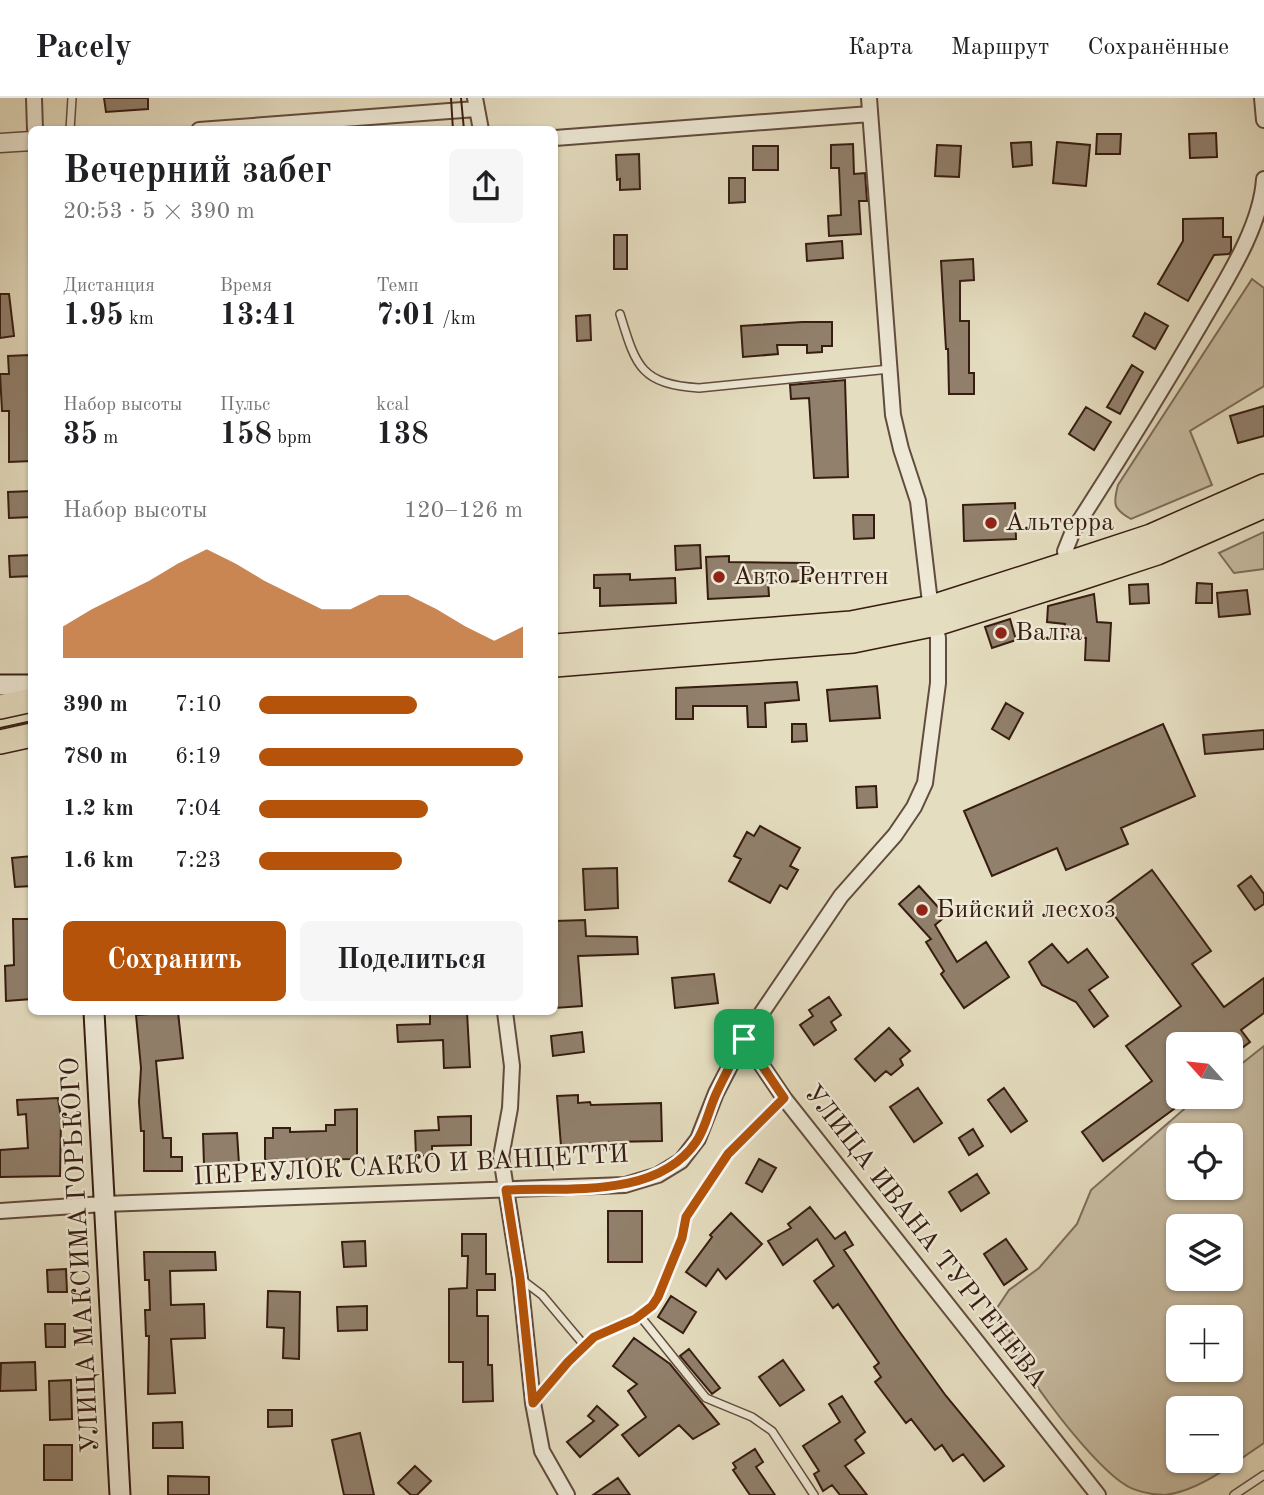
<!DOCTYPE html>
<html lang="ru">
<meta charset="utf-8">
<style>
body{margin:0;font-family:"Old Standard TT",serif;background:#f6f6f6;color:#202124;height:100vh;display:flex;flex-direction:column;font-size:26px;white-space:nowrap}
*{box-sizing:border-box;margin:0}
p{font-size:23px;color:#757577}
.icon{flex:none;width:38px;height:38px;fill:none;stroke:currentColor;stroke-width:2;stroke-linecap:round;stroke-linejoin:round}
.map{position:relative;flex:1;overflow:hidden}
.details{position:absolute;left:28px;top:28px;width:530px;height:889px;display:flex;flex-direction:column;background:#fff;border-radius:10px;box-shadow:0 2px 5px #0004}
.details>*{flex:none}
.needle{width:46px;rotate:297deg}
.controls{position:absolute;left:1166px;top:934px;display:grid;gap:14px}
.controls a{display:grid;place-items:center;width:77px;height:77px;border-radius:10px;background:#fff;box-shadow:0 2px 5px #0004;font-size:35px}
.pin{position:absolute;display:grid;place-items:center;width:60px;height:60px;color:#fff;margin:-30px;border-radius:14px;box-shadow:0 4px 10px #0006}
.round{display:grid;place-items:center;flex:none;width:74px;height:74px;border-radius:10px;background:#f6f6f6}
.overview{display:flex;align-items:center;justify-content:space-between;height:119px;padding:0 35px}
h1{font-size:38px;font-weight:600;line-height:52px}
.figures{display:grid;grid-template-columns:repeat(3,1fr);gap:10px;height:119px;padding:7px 35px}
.figures div{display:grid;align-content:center}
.figures b{font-size:30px;font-weight:600}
.figures small{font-size:19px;font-weight:400}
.figures p{font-size:19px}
.chart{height:196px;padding:14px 35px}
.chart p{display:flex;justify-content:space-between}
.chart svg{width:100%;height:126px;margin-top:7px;fill:#b45309;opacity:.7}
.action{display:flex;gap:14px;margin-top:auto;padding:14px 35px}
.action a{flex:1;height:80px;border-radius:10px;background:#b45309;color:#fff;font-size:28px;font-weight:600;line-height:80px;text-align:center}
.action a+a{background:#f6f6f6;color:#202124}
ul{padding:0 35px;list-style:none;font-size:23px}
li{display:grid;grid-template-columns:112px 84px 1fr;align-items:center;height:52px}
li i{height:18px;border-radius:9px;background:#b45309}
header{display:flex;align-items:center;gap:42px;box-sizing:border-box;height:98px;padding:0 35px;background:#fff;border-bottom:2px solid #e0e0e0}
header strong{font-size:33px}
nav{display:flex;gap:38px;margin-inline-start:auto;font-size:24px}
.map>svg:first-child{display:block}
.green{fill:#c7bca2;stroke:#7e6c5a;stroke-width:2;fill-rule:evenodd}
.building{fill:#91806c;stroke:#361c11;stroke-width:2}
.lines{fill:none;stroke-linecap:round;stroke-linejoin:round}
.service-casing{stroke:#624c3d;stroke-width:10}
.minor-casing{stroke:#624c3d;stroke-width:18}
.tertiary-casing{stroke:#624c3d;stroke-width:21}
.secondary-casing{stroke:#361c11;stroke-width:23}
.primary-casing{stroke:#361c11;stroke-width:26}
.service{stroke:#eee9d6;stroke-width:7}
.minor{stroke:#eee9d6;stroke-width:14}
.tertiary{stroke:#eee9d6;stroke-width:18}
.secondary{stroke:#eee9d6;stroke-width:19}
.primary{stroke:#e5ddc0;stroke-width:23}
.tram{stroke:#361c11;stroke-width:2}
.route-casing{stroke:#fff;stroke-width:14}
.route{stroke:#b45309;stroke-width:9}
.poi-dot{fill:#8f2418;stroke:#eee9d6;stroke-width:2.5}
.labels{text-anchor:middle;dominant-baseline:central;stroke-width:5;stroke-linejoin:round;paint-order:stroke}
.poi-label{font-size:26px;fill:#361c11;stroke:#eee9d6;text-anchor:start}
.street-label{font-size:26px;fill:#361c11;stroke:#eee9d6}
</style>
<header>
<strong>Pacely</strong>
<nav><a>Карта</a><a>Маршрут</a><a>Сохранённые</a></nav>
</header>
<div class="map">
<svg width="1264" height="1397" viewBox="0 0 1264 1397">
<rect width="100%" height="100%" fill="#e5ddc0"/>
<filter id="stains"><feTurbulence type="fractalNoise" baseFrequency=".00286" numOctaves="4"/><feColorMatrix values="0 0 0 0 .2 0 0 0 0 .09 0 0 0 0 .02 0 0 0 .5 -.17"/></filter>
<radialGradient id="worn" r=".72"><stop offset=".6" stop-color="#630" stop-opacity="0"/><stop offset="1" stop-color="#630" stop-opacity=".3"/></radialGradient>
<path class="green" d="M 1252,181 L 1264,190 L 1264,288 L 1190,333 L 1212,387 L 1131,421 C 1113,411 1113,406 1118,387 Z
M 1264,434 L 1264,471 L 1234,475 L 1219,455 Z
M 1264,948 L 1264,1345 C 1235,1364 1200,1393 1165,1397 C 1153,1397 1133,1393 1124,1386 C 1088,1363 1002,1251 997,1210 L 1009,1192 L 1039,1170 L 1077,1126 L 1091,1092 L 1198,999 L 1230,999 L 1230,975 ZM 1178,1038 L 1230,1038 L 1230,1090 L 1178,1090 ZM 1178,1129 L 1230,1129 L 1230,1181 L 1178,1181 ZM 1178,1220 L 1230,1220 L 1230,1272 L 1178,1272 ZM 1178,1311 L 1230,1311 L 1230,1363 L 1178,1363 Z"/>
<path class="building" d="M 104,0 L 148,0 L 148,11 L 106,14 Z
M 1216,35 L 1217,59 L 1190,60 L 1189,36 Z
M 1097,36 L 1121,36 L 1120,56 L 1096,56 Z
M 1031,44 L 1032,67 L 1013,69 L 1011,45 Z
M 1057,44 L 1090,47 L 1086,88 L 1053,85 Z
M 853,46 L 854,76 L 865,75 L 867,103 L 859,103 L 861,136 L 829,138 L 828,118 L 841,117 L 839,70 L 831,70 L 831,47 Z
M 937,47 L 961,48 L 959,79 L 935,78 Z
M 753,48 L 778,48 L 778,72 L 753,72 Z
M 639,56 L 640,91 L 620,92 L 620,81 L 617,82 L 616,57 Z
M 729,80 L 745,80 L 745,104 L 729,105 Z
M 1223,120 L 1223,139 L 1231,139 L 1231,153 L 1229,156 L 1214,157 L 1188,203 L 1158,186 L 1183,143 L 1183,121 Z
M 614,137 L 627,137 L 627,171 L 614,171 Z
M 842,143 L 843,160 L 807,163 L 806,146 Z
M 973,161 L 974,182 L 960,183 L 960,223 L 969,223 L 969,275 L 974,275 L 974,296 L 949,296 L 948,251 L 946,251 L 941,163 Z
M 0,196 L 9,196 L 14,238 L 0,240 Z
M 1145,215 L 1168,228 L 1155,251 L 1133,238 Z
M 590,217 L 591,242 L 577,243 L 576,218 Z
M 802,224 L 832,224 L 832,248 L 822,248 L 822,254 L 807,255 L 807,247 L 777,247 L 778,256 L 743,259 L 741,228 Z
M 29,257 L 32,363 L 9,364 L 9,313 L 2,313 L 0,276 L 9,276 L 8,258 Z
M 1132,267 L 1143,274 L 1120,316 L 1107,309 Z
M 845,282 L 848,379 L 814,380 L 809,300 L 791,301 L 790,287 Z
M 1264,308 L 1264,338 L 1238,345 L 1230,318 Z
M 1086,309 L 1111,324 L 1094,352 L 1069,336 Z
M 32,393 L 32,419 L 9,420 L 8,394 Z
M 1015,405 L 1016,441 L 964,443 L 963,407 Z
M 853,417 L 874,417 L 874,440 L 854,441 Z
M 700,447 L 701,470 L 676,472 L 675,448 Z
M 32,457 L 32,478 L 10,479 L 9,458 Z
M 729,458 L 729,464 L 809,465 L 810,483 L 768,484 L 769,498 L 708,501 L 706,459 Z
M 630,476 L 630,482 L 675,480 L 676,505 L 600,508 L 600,490 L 594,490 L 594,477 Z
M 1197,485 L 1212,486 L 1212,505 L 1196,505 Z
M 1148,486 L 1149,505 L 1130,506 L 1129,487 Z
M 1247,492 L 1250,516 L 1219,519 L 1217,495 Z
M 1094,496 L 1097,524 L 1111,525 L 1109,563 L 1085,562 L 1086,540 L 1064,539 L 1065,526 L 1047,524 L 1048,508 Z
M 1010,521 L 1016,542 L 992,550 L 985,529 Z
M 797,584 L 799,602 L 765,605 L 766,629 L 748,629 L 747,608 L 693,608 L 693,621 L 676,621 L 676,590 Z
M 877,588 L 880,620 L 830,623 L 827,592 Z
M 1006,605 L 1023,615 L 1009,641 L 992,631 Z
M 792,626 L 806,626 L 807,643 L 792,644 Z
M 1163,626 L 1195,698 L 1121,730 L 1128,746 L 1066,772 L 1057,750 L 992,778 L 964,713 Z
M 1264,632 L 1264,651 L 1205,656 L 1203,637 Z
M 876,688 L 877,709 L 857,710 L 856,689 Z
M 760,728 L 800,750 L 790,768 L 798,772 L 787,791 L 780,787 L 770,805 L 729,783 L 741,761 L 734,758 L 747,734 L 754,738 Z
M 32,758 L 32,788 L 15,789 L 12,760 Z
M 617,770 L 618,810 L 585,812 L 583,771 Z
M 1152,772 L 1211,853 L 1192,866 L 1224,909 L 1264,880 L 1264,915 L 1241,932 L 1250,944 L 1230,959 L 1230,947 L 1207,947 L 1202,940 L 1192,947 L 1178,947 L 1178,957 L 1171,963 L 1178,972 L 1178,1008 L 1103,1063 L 1082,1034 L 1152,983 L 1126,948 L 1181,908 L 1106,806 Z
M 1251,778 L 1264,796 L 1264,806 L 1255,812 L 1238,788 Z
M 919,788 L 946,818 L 935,827 L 957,864 L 986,844 L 1009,879 L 964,910 L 941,876 L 944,873 L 926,844 L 931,841 L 899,806 Z
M 13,821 L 32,821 L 32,901 L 6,903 L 5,868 L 14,867 Z
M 585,822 L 586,838 L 637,839 L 638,856 L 578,858 L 582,908 L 555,910 L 555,823 Z
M 1052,846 L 1068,865 L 1087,851 L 1108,879 L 1089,892 L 1108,918 L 1094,929 L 1076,904 L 1042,887 L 1029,864 Z
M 714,876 L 718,905 L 675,910 L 672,880 Z
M 829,899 L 841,917 L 831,924 L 836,932 L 814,947 L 800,927 L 813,918 L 809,912 Z
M 178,914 L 183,960 L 156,963 L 163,1040 L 171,1040 L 171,1059 L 182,1059 L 182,1073 L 144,1073 L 144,1033 L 141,1033 L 139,1004 L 141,970 L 136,917 Z
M 467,914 L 470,969 L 444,970 L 443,942 L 398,944 L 397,927 L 430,926 L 430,915 Z
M 889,930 L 910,953 L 900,961 L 903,967 L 891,977 L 886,973 L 875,983 L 855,961 Z
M 582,934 L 584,954 L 553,958 L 551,938 Z
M 918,990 L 942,1025 L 914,1044 L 890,1009 Z
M 1004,990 L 1027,1023 L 1011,1034 L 988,1002 Z
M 578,997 L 578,1005 L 590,1004 L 591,1007 L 661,1005 L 662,1043 L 609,1044 L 610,1051 L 596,1052 L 595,1045 L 561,1048 L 557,998 Z
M 58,1000 L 61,1020 L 60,1078 L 0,1079 L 0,1052 L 28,1050 L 26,1016 L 18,1017 L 17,1002 Z
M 357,1011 L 357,1061 L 265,1062 L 265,1040 L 273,1040 L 273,1030 L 290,1030 L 290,1034 L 326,1033 L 326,1027 L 335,1027 L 335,1012 Z
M 471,1018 L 471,1047 L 432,1048 L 432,1058 L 416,1058 L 415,1033 L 439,1032 L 438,1019 Z
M 973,1031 L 983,1048 L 969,1057 L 959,1040 Z
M 237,1035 L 239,1066 L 204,1067 L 203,1036 Z
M 759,1061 L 776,1070 L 762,1094 L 746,1085 Z
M 977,1076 L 989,1095 L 961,1113 L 949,1094 Z
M 810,1109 L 835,1141 L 845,1134 L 853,1147 L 844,1152 L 899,1233 L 946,1298 L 1004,1368 L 984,1383 L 963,1356 L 953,1363 L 942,1347 L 935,1352 L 911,1321 L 906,1325 L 875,1284 L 881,1279 L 874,1269 L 879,1265 L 838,1206 L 833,1210 L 814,1183 L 834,1168 L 817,1141 L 783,1167 L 768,1143 L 791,1130 L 788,1126 Z
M 608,1113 L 642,1113 L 642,1164 L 608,1164 Z
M 731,1115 L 762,1146 L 726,1181 L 718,1171 L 706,1188 L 686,1174 L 712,1139 L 710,1137 Z
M 462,1136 L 486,1136 L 486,1176 L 495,1176 L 495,1192 L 477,1192 L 477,1218 L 488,1218 L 488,1267 L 492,1267 L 493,1303 L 463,1304 L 463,1264 L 449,1264 L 449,1191 L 467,1190 L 468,1158 L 462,1158 Z
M 1006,1141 L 1027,1171 L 1004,1187 L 984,1156 Z
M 365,1143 L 366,1168 L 344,1169 L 342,1144 Z
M 144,1154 L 215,1154 L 216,1172 L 170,1173 L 171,1207 L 204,1206 L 205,1240 L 171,1241 L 175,1295 L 148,1296 L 149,1238 L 146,1238 L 145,1212 L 150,1212 L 149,1182 L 145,1182 Z
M 66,1171 L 67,1194 L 48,1194 L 47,1172 Z
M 268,1193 L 300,1194 L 299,1261 L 283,1260 L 284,1230 L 267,1229 Z
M 671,1198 L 696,1214 L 683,1235 L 658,1219 Z
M 367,1208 L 367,1232 L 338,1233 L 337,1209 Z
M 45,1226 L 65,1226 L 65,1249 L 46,1249 Z
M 634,1240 L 670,1266 L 719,1326 L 693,1341 L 679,1327 L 639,1358 L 622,1337 L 646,1319 L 628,1293 L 637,1286 L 613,1268 Z
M 689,1251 L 720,1290 L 712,1296 L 680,1258 Z
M 783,1262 L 804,1292 L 780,1308 L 759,1279 Z
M 35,1264 L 36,1292 L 0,1293 L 1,1265 Z
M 71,1282 L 72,1321 L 50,1322 L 49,1283 Z
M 842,1298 L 865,1334 L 855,1342 L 864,1355 L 845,1368 L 867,1397 L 840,1397 L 832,1387 L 823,1393 L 814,1376 L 819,1373 L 803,1348 L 840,1324 L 829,1306 Z
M 597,1308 L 618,1327 L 580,1359 L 567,1344 L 594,1323 L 588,1318 Z
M 268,1312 L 292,1312 L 292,1328 L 268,1329 Z
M 182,1324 L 183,1350 L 153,1350 L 153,1325 Z
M 360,1335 L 374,1397 L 344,1397 L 332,1342 Z
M 44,1347 L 72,1347 L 72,1382 L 44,1382 Z
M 755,1351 L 763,1364 L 756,1369 L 775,1397 L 750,1397 L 733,1372 L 736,1370 L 733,1365 Z
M 415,1368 L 431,1383 L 417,1397 L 411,1397 L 398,1385 Z
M 168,1378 L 209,1379 L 209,1397 L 168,1397 Z
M 618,1380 L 630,1397 L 593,1397 Z"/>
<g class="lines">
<g class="service-casing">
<path id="service" d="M 70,32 L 72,0
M 620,216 C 636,268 640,286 699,290 L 890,271
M 521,1181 L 542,1197 L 584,1247
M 640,1218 L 706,1300 L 752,1319 L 772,1333 L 814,1397
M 533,1304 C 552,1282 570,1256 593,1239 C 618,1222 639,1225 658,1199 L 682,1140 L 686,1119 L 728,1056 L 784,1000
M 1234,1397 L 1264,1377"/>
</g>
<g class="minor-casing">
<path id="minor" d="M 34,0 L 35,32
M 475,0 L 481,32
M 1262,0 L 1264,22
M 199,32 L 476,11
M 555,40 L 870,16
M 1068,472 L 1065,453 L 1073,433 C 1117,365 1159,297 1200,227 C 1224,185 1261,130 1264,81
M 505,914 L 512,968 L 510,1010 L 501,1059 L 520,1180 L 533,1305 L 542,1353 L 567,1397
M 744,941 L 784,1000 L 1098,1397
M 0,1113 L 104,1106 L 625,1087 L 658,1077 L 681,1063 L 698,1041 L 716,995 L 744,941 L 841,798 L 895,737 L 914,709 L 925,685 L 938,585 L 938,540 L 929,496 L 918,403 L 901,351 L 893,317 L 869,0"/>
</g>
<g class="tertiary-casing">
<path id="tertiary" d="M 0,45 L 32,43"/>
</g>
<g class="secondary-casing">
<path id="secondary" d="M 0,587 L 32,587
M 94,914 L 120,1397"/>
</g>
<g class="primary-casing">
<path id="primary" d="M 555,548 L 851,525 L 932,509 L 1066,466 L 1151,438 L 1264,388
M 555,567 L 853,543 L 936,526 L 1072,483 L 1157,455 L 1264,408
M 0,609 L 32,602
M 0,644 L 32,637"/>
</g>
<use href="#service" class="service"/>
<use href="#minor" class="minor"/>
<use href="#tertiary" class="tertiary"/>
<use href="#secondary" class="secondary"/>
<use href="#primary" class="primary"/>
<path class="tram" d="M 451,0 L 453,32
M 461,0 L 464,32
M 0,630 L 32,623"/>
</g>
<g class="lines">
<g class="route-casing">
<path id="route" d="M 744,941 L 784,1000 L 728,1056 L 686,1119 L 682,1140 L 658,1199 L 652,1208 L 635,1221 L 594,1239 L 568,1264 L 533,1305 L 520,1180 L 506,1092 C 568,1089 657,1101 696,1044 C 706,1030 709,1010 717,994 C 725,976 735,959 744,941 Z"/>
</g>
<use href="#route" class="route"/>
</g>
<g class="poi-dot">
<circle cx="991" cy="425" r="7"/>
<circle cx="719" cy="479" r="7"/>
<circle cx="1001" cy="535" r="7"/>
<circle cx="922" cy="812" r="7"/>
</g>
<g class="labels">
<g class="poi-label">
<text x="1005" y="425">Альтерра</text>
<text x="733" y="479">Авто Рентген</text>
<text x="1015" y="535">Валга</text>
<text x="936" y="812">Бийский лесхоз</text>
</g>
<g class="street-label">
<text transform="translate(411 1068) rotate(-3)">ПЕРЕУЛОК САККО И ВАНЦЕТТИ</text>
<text transform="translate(925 1139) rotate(52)">УЛИЦА ИВАНА ТУРГЕНЕВА</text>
<text transform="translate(81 1157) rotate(-93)">УЛИЦА МАКСИМА ГОРЬКОГО</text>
</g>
</g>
<rect width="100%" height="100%" filter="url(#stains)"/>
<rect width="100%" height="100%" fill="url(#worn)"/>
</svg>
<div class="controls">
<a><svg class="needle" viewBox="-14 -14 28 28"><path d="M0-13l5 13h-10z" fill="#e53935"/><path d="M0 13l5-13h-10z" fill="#757577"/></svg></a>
<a><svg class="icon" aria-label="locate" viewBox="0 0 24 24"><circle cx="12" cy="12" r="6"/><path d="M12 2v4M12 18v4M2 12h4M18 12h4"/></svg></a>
<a><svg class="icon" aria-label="layers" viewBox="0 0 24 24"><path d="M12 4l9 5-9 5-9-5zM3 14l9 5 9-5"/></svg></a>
<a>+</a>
<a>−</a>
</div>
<div class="pin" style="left:744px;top:941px;background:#1e9e55"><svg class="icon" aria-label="arrive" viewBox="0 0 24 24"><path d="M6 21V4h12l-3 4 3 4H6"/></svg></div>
<section class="details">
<div class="overview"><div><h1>Вечерний забег</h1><p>20:53 · 5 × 390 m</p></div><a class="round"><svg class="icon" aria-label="share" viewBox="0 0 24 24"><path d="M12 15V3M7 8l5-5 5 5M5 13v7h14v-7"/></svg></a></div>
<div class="figures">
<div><p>Дистанция</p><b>1.95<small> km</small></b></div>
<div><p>Время</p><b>13:41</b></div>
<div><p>Темп</p><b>7:01<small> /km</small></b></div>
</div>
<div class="figures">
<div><p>Набор высоты</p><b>35<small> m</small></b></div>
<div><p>Пульс</p><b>158<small> bpm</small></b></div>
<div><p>kcal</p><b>138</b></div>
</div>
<div class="chart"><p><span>Набор высоты</span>120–126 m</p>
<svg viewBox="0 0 160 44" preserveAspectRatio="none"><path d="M0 44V33L10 27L20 22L30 17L40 11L50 6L60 11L70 17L80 22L90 27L100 27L110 22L120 22L130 27L140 33L150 38L160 33V44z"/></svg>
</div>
<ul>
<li><b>390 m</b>7:10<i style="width:60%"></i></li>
<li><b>780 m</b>6:19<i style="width:100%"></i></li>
<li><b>1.2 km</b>7:04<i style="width:64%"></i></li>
<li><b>1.6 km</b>7:23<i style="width:54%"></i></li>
</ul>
<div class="action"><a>Сохранить</a><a>Поделиться</a></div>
</section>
</div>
